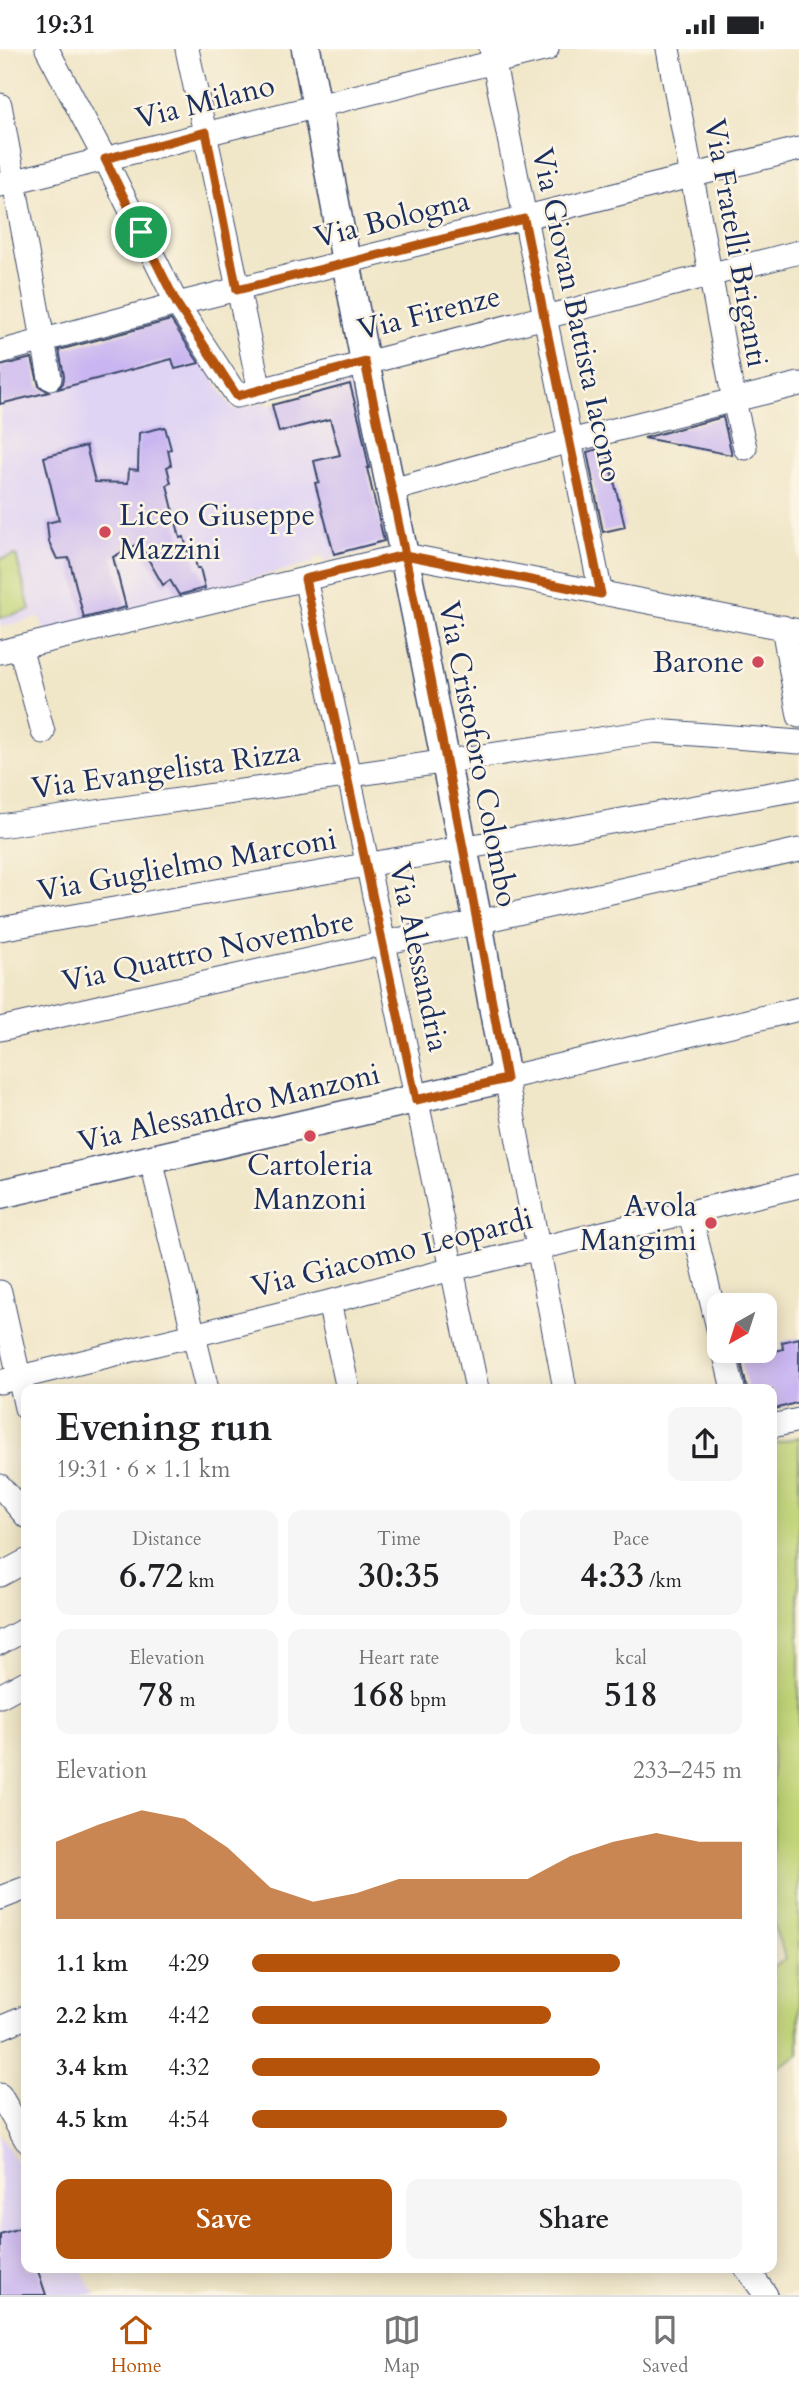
<!DOCTYPE html>
<meta charset="utf-8">
<style>
body{margin:0;font-family:Cardo,serif;background:#f6f6f6;color:#202124;height:100vh;display:flex;flex-direction:column;font-size:26px;white-space:nowrap}
*{box-sizing:border-box;margin:0}
p{font-size:23px;color:#757577}
.icon{flex:none;width:38px;height:38px;fill:none;stroke:currentColor;stroke-width:2;stroke-linecap:round;stroke-linejoin:round}
.map{position:relative;flex:1;overflow:hidden}
.panel{position:absolute;left:21px;top:1335px;width:756px;height:889px;display:flex;flex-direction:column;background:#fff;border-radius:14px;box-shadow:0 4px 18px #0003}
.panel>*{flex:none}
.needle{width:46px;rotate:219deg}
.fabs{position:absolute;left:707px;top:1244px;display:grid;gap:14px}
.fabs a{display:grid;place-items:center;width:70px;height:70px;border-radius:14px;background:#fff;box-shadow:0 4px 18px #0003;font-size:35px}
.pin{position:absolute;display:grid;place-items:center;width:60px;height:60px;color:#fff;margin:-30px;border:4px solid #fff;border-radius:50%;box-shadow:0 2px 7px #0007}
.round{display:grid;place-items:center;flex:none;width:74px;height:74px;border-radius:14px;background:#f6f6f6}
.overview{display:flex;align-items:center;justify-content:space-between;height:119px;padding:0 35px}
h1{font-size:38px;font-weight:600;line-height:52px}
.metrics{display:grid;grid-template-columns:repeat(3,1fr);gap:10px;height:119px;padding:7px 35px}
.metrics div{display:grid;align-content:center;border-radius:14px;background:#f6f6f6;text-align:center}
.metrics b{font-size:35px;font-weight:600}
.metrics small{font-size:19px;font-weight:400}
.metrics p{font-size:19px}
.chart{height:196px;padding:14px 35px}
.chart p{display:flex;justify-content:space-between}
.chart svg{width:100%;height:126px;margin-top:7px;fill:#b45309;opacity:.7}
.primary-button{display:flex;gap:14px;margin-top:auto;padding:14px 35px}
.primary-button a{flex:1;height:80px;border-radius:14px;background:#b45309;color:#fff;font-size:28px;font-weight:600;line-height:80px;text-align:center}
.primary-button a+a{background:#f6f6f6;color:#202124}
ul{padding:0 35px;list-style:none;font-size:23px}
li{display:grid;grid-template-columns:112px 84px 1fr;align-items:center;height:52px}
li i{height:18px;border-radius:9px;background:#b45309}
.status{display:flex;justify-content:space-between;align-items:center;height:49px;padding:0 35px;background:#fff;direction:ltr}
.status svg{height:19px;fill:currentColor}
.dock{display:flex;justify-content:space-around;align-items:center;height:98px;border-top:2px solid #e0e0e0;background:#fff;font-size:19px;color:#757577}
.dock a{display:grid;justify-items:center;gap:4px}
.dock .selected{color:#b45309}
.map>svg:first-child{display:block}
.built{fill:#e0d4f4}
.green{fill:#c1d477;stroke:#6e826a;stroke-width:2}
.building{fill:#c9b5f1}
.lines{fill:none;stroke-linecap:round;stroke-linejoin:round}
.minor-casing{stroke:#3b4a6e;stroke-width:25}
.major-casing{stroke:#3b4a6e;stroke-width:31}
.minor{stroke:#fff;stroke-width:23}
.major{stroke:#fff;stroke-width:28}
.route-casing{stroke:#fff;stroke-width:14}
.route{stroke:#b45309;stroke-width:9}
.poi-dot{fill:#d1495b;stroke:#fcf5e5;stroke-width:2.5}
.labels{text-anchor:middle;dominant-baseline:central;stroke-width:5;stroke-linejoin:round;paint-order:stroke}
.street-label{font-size:30px;fill:#1b2f5e;stroke:#fcf5e5}
.poi-label{font-size:30px;fill:#1b2f5e;stroke:#fcf5e5;text-anchor:end}
</style>
<div class="status"><b>19:31</b><svg viewBox="0 0 49 12"><path d="M0 12V9h3v3zM5 12V6h3v6zM10 12V3h3v9zM15 12V0h3v12zM26 1h20v11H26zM47 4h2v5h-2z"/></svg></div>
<div class="map">
<svg width="799" height="2246" viewBox="0 0 799 2246">
<rect width="100%" height="100%" fill="#fcf5e5"/>
<filter id="ink" filterUnits="userSpaceOnUse"><feTurbulence type="fractalNoise" baseFrequency=".0143" numOctaves="2"/><feDisplacementMap in="SourceGraphic" scale="14" xChannelSelector="R" yChannelSelector="G"/><feConvolveMatrix kernelMatrix="1 2 1 2 8 2 1 2 1" color-interpolation-filters="sRGB"/></filter>
<filter id="wash" filterUnits="userSpaceOnUse"><feTurbulence type="fractalNoise" baseFrequency=".00686" numOctaves="4" result="noise"/><feDisplacementMap in="SourceGraphic" scale="28" xChannelSelector="R" yChannelSelector="G"/><feGaussianBlur stdDeviation="1.57" result="paint"/><feColorMatrix in="noise" values="0 0 0 0 0 0 0 0 0 0 0 0 0 0 0 0 0 1.4 0 .05"/><feComposite in="paint" operator="in"/></filter>
<g filter="url(#wash)">
<rect width="100%" height="100%" fill="#f0e6c8"/>
<path class="built" d="M 197,304 L 233,361 L 267,353 L 268,357 L 350,335 L 372,418 L 367,420 L 386,491 L 380,493 L 381,498 L 324,512 L 323,507 L 313,510 L 313,514 L 44,582 L 40,568 L 0,578 L 0,355 Z
M 0,2084 L 26,2128 L 26,2219 L 80,2219 L 96,2246 L 0,2246 Z"/>
<path class="green" d="M 16,506 L 30,561 L 0,569 L 0,510 Z
M 799,1388 L 799,2005 L 772,2022 L 772,1918 L 786,1910 L 772,1873 L 772,1395 Z"/>
<g id="blocks">
<path class="building" d="M 171,271 L 199,314 L 175,320 L 172,310 L 58,340 L 63,334 L 64,327 L 59,301 Z
M 32,309 L 39,337 L 49,343 L 0,355 L 0,317 Z
M 350,335 L 360,374 L 369,419 L 367,419 L 384,492 L 334,505 L 315,434 L 319,433 L 314,412 L 340,406 L 330,370 L 279,383 L 272,356 Z
M 723,368 L 732,406 L 644,389 L 670,382 Z
M 165,378 L 171,400 L 168,401 L 171,416 L 167,418 L 171,434 L 167,436 L 180,489 L 184,488 L 188,504 L 193,503 L 197,519 L 200,519 L 205,539 L 179,546 L 170,531 L 163,536 L 139,494 L 113,508 L 126,558 L 84,569 L 69,509 L 57,510 L 49,493 L 47,474 L 59,471 L 44,408 L 86,397 L 95,433 L 128,434 L 129,420 L 138,421 L 139,384 Z
M 606,398 L 625,478 L 603,483 L 587,403 Z
M 799,1289 L 799,1353 L 772,1361 L 772,1340 L 747,1340 L 741,1312 L 783,1300 L 782,1293 Z
M 26,2177 L 26,2219 L 37,2219 L 46,2246 L 0,2246 L 0,2185 Z"/>
</g>
</g>
<g filter="url(#ink)">
<use href="#blocks" fill-opacity="0" stroke="#3b4a6e" stroke-width="2"/>
<g class="lines">
<g class="minor-casing">
<path id="minor" d="M 47,0 L 105,110 L 177,255 L 237,347 L 799,203
M 187,0 L 260,342
M 491,0 L 601,545
M 668,0 L 734,352 L 745,399
M 0,56 L 50,329
M 0,136 L 547,0
M 0,303 L 177,255 L 799,100
M 392,441 L 570,392 L 799,335
M 305,530 L 349,727 L 477,1340
M 783,578 L 799,667
M 20,598 L 43,683
M 0,603 L 405,506 L 799,582
M 0,777 L 655,682 L 799,693
M 0,880 L 799,740
M 0,980 L 799,801
M 151,1111 L 207,1340
M 690,1164 L 719,1283
M 0,1243 L 26,1359
M 329,1253 L 348,1340
M 724,1302 L 733,1340
M 0,1333 L 329,1253 L 452,1220 L 799,1137
M 565,1340 L 506,1029 L 799,960
M 772,1377 L 799,1371
M 0,1437 L 26,1467
M 0,1526 L 26,1512
M 0,1594 L 26,1580
M 0,1647 L 26,1633
M 0,1849 L 26,1839
M 0,1979 L 26,1968
M 0,2046 L 26,2091
M 746,2219 L 766,2246"/>
</g>
<g class="major-casing">
<path id="major" d="M 0,1145 L 506,1029 L 478,873 L 365,313 L 306,0"/>
</g>
<use href="#minor" class="minor"/>
<use href="#major" class="major"/>
</g>
</g>
<g class="lines" filter="url(#ink)">
<g class="route-casing">
<path id="route" d="M 141,183 L 177,255 L 237,347 L 365,313 C 415,551 463,790 506,1030 L 416,1051 L 305,530 L 405,506 L 601,545 L 524,170 L 237,241 L 206,83 L 105,110 L 141,183"/>
</g>
<use href="#route" class="route"/>
</g>
<g class="poi-dot">
<circle cx="105" cy="483" r="7"/>
<circle cx="758" cy="613" r="7"/>
<circle cx="310" cy="1087" r="7"/>
<circle cx="711" cy="1174" r="7"/>
</g>
<g class="labels">
<g class="street-label">
<text transform="translate(205 53) rotate(-14)">Via Milano</text>
<text transform="translate(392 170) rotate(-14)">Via Bologna</text>
<text transform="translate(736 194) rotate(80)">Via Fratelli Briganti</text>
<text transform="translate(429 264) rotate(-14)">Via Firenze</text>
<text transform="translate(577 266) rotate(78)">Via Giovan Battista Iacono</text>
<text transform="translate(478 705) rotate(79)">Via Cristoforo Colombo</text>
<text transform="translate(166 721) rotate(-8)">Via Evangelista Rizza</text>
<text transform="translate(187 816) rotate(-10)">Via Guglielmo Marconi</text>
<text transform="translate(208 902) rotate(-12)">Via Quattro Novembre</text>
<text transform="translate(419 908) rotate(78)">Via Alessandria</text>
<text transform="translate(229 1059) rotate(-13)">Via Alessandro Manzoni</text>
<text transform="translate(392 1204) rotate(-14)">Via Giacomo Leopardi</text>
</g>
<g class="poi-label">
<text x="119" y="466" text-anchor="start">Liceo Giuseppe<tspan x="119" dy="34">Mazzini</tspan></text>
<text x="744" y="613">Barone</text>
<text x="310" y="1116" text-anchor="middle">Cartoleria<tspan x="310" dy="34">Manzoni</tspan></text>
<text x="697" y="1157">Avola<tspan x="697" dy="34">Mangimi</tspan></text>
</g>
</g>
</svg>
<div class="fabs">
<a><svg class="needle" viewBox="-14 -14 28 28"><path d="M0-13l5 13h-10z" fill="#e53935"/><path d="M0 13l5-13h-10z" fill="#757577"/></svg></a>
</div>
<div class="pin" style="left:141px;top:183px;background:#1e9e55"><svg class="icon" aria-label="arrive" viewBox="0 0 24 24"><path d="M6 21V4h12l-3 4 3 4H6"/></svg></div>
<section class="panel">
<div class="overview"><div><h1>Evening run</h1><p>19:31 · 6 × 1.1 km</p></div><a class="round"><svg class="icon" aria-label="share" viewBox="0 0 24 24"><path d="M12 15V3M7 8l5-5 5 5M5 13v7h14v-7"/></svg></a></div>
<div class="metrics">
<div><p>Distance</p><b>6.72<small> km</small></b></div>
<div><p>Time</p><b>30:35</b></div>
<div><p>Pace</p><b>4:33<small> /km</small></b></div>
</div>
<div class="metrics">
<div><p>Elevation</p><b>78<small> m</small></b></div>
<div><p>Heart rate</p><b>168<small> bpm</small></b></div>
<div><p>kcal</p><b>518</b></div>
</div>
<div class="chart"><p><span>Elevation</span>233–245 m</p>
<svg viewBox="0 0 160 44" preserveAspectRatio="none"><path d="M0 44V17L10 11L20 6L30 9L40 19L50 33L60 38L70 35L80 30L90 30L100 30L110 30L120 22L130 17L140 14L150 17L160 17V44z"/></svg>
</div>
<ul>
<li><b>1.1 km</b>4:29<i style="width:75%"></i></li>
<li><b>2.2 km</b>4:42<i style="width:61%"></i></li>
<li><b>3.4 km</b>4:32<i style="width:71%"></i></li>
<li><b>4.5 km</b>4:54<i style="width:52%"></i></li>
</ul>
<div class="primary-button"><a>Save</a><a>Share</a></div>
</section>
</div>
<nav class="dock">
<a class="selected"><svg class="icon" aria-label="home" viewBox="0 0 24 24"><path d="M3 11l9-7 9 7M6 9v11h12V9"/></svg>Home</a>
<a><svg class="icon" aria-label="map" viewBox="0 0 24 24"><path d="M3 6l6-2 6 2 6-2v14l-6 2-6-2-6 2zM9 4v14M15 6v14"/></svg>Map</a>
<a><svg class="icon" aria-label="saved" viewBox="0 0 24 24"><path d="M7 4h10v16l-5-4-5 4z"/></svg>Saved</a>
</nav>
